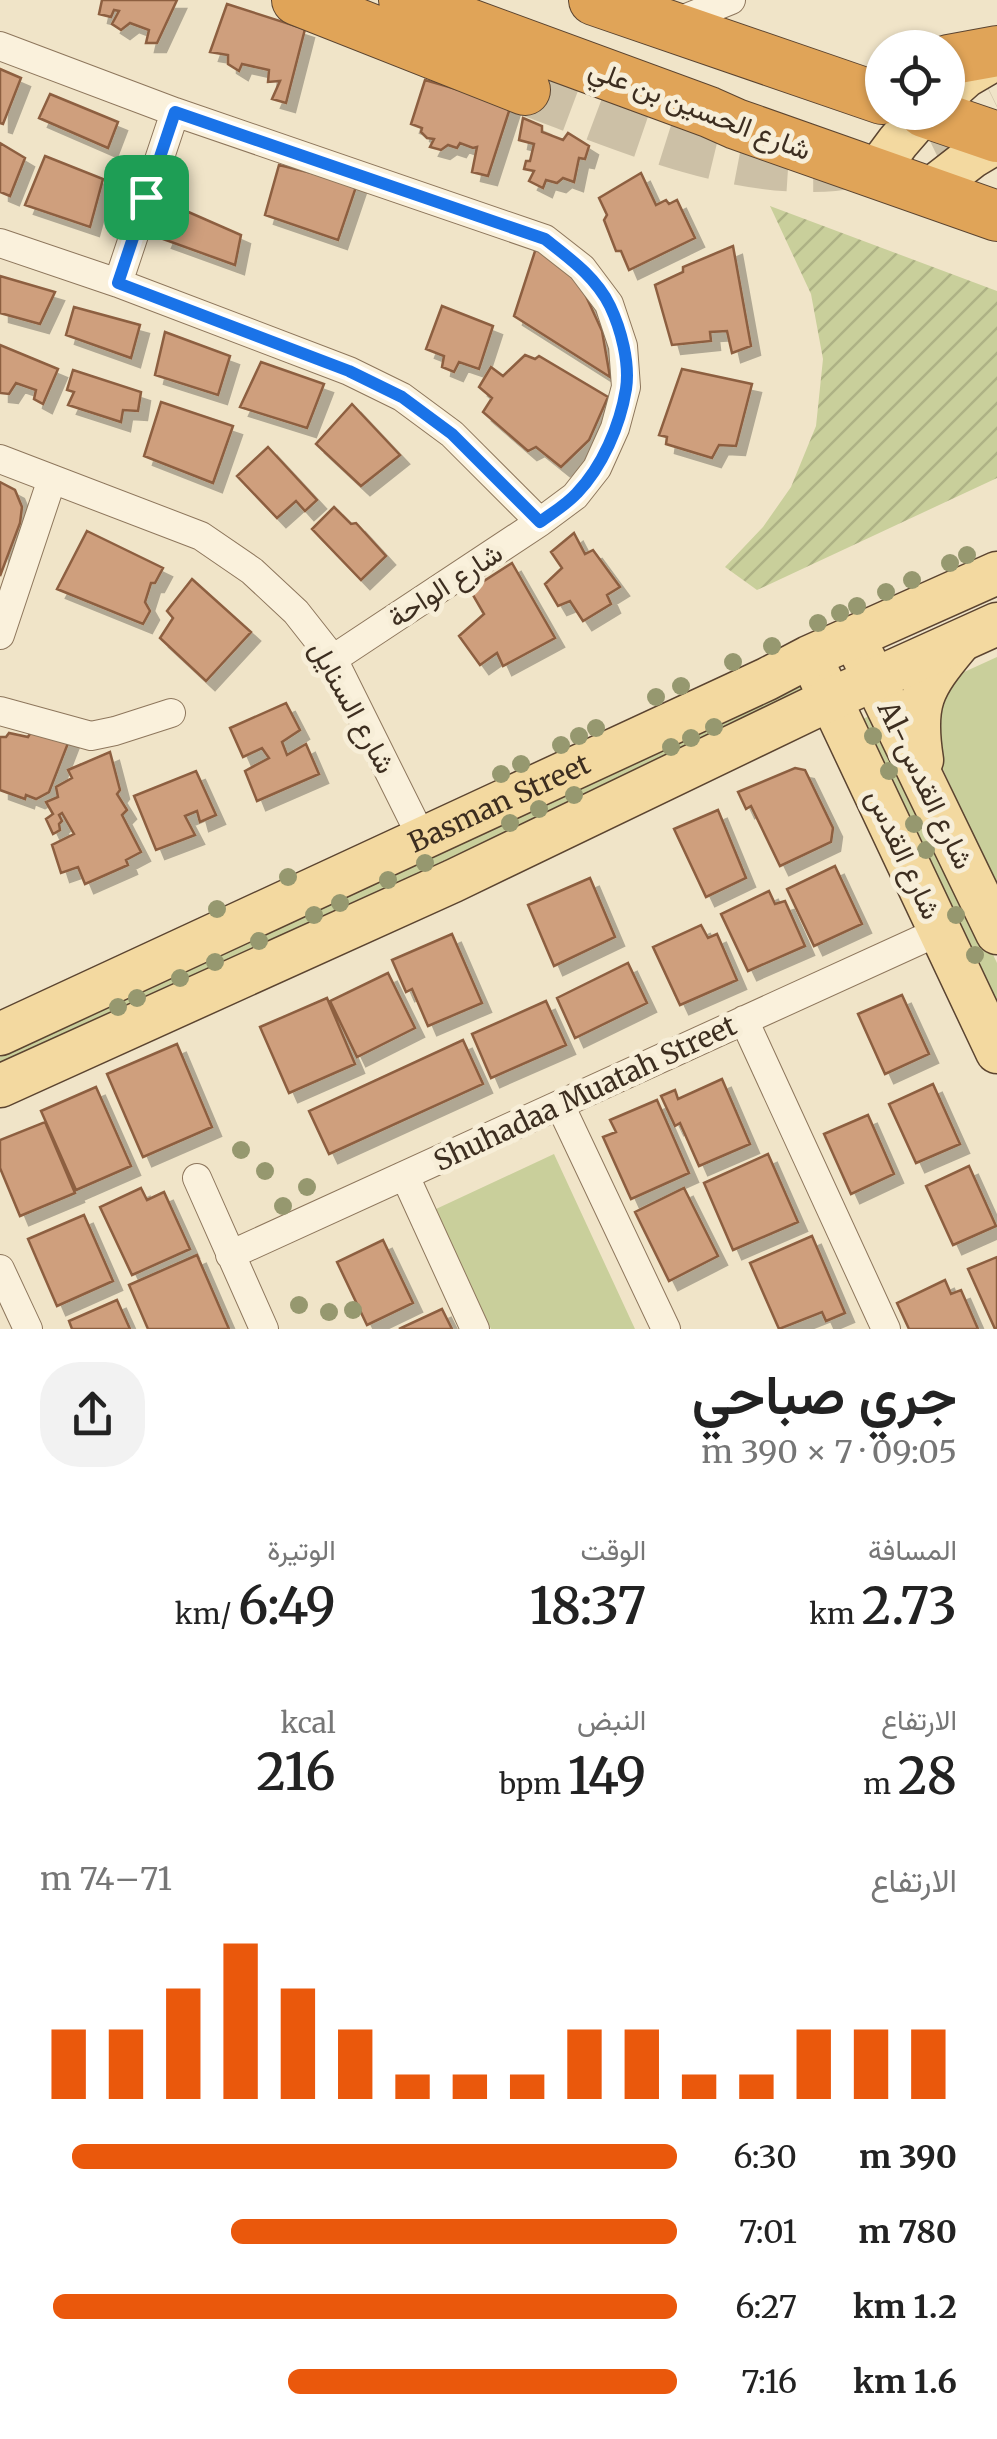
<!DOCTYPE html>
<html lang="ar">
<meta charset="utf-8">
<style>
body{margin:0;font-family:Merriweather,Vazirmatn,serif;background:#f2f2f2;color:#222;direction:rtl;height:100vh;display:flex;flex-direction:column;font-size:38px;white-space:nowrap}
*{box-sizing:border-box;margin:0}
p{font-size:32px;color:#767676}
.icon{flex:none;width:55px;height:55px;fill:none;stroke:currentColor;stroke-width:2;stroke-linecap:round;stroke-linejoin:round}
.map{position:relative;height:1329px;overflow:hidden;direction:ltr}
.sheet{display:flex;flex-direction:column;background:#fff;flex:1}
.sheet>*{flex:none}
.tools{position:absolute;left:865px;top:30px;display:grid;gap:20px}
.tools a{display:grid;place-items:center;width:100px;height:100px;border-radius:50%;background:#fff;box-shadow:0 2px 8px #0004;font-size:50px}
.pin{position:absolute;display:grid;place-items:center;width:85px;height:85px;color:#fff;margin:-42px;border-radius:20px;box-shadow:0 5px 15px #0006}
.round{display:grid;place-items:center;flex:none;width:105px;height:105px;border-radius:40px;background:#f2f2f2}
.headline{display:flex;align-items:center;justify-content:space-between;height:170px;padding:0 40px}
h1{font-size:55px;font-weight:600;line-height:75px}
.figures{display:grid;grid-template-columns:repeat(3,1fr);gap:15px;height:170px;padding:10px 40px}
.figures div{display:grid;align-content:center}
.figures b{font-size:50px;font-weight:600}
.figures small{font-size:28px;font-weight:400}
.figures p{font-size:28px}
.chart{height:280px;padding:20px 40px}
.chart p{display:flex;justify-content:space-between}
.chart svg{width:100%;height:180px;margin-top:10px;stroke:#ea580c;stroke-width:6}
ul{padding:0 40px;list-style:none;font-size:32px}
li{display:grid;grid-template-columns:160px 120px 1fr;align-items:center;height:75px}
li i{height:25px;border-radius:12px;background:#ea580c}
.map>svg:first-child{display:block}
.green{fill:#c9cf9b}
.garden{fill:url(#garden-furrows)}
.building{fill:#cf9f7d;stroke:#8d5f41;stroke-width:2.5;filter:url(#shadow)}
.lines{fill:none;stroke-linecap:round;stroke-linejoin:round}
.highway-tunnel{stroke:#ccc0a6;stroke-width:50;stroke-dasharray:50 25;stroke-linecap:butt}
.street-casing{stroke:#8d765c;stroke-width:30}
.primary-casing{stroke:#5b4430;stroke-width:45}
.highway-casing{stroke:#5b4430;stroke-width:52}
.street{stroke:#faf1dc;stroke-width:28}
.primary{stroke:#f3d9a0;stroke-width:42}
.highway{stroke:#e0a458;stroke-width:50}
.tree{fill:#96986f}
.route-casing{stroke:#fff;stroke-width:20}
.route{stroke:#1a73e8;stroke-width:12}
.labels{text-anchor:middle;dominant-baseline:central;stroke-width:10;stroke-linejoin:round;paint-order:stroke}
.street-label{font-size:28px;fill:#3d2e20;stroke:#f7eed8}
</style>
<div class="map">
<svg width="997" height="1329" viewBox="0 0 997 1329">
<defs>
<pattern id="garden-furrows" width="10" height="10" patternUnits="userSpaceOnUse" patternTransform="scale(2.5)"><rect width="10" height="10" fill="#c9cf9b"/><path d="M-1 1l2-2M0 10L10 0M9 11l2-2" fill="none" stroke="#aeb285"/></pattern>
<filter id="shadow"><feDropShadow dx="9" dy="9" stdDeviation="0" flood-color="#0004"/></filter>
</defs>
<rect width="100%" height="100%" fill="#f0e4c8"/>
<path class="green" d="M 997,657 L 997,891 L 938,758 L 937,722 L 951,678 Z
M 785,685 L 821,685 L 0,1071 L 0,1057 Z
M 877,712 L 997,963 L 997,1017 L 857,722 Z
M 554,1154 L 635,1329 L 491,1329 L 436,1209 Z"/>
<path class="garden" d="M 770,206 L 997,291 L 997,478 L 757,590 L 725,567 L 763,527 L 791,487 L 816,426 L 823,359 L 811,294 Z"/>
<path class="building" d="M 102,0 L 177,0 L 157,43 L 146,43 L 149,30 L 130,23 L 121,30 L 112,24 L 119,11 L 114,10 L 111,17 L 99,14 Z
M 227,4 L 305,29 L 286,103 L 272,99 L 280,81 L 268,82 L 269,70 L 242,64 L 239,71 L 228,64 L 228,55 L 210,52 Z
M 0,69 L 21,78 L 3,124 L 0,123 Z
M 425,80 L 511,105 L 488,176 L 472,172 L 477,147 L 473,148 L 460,143 L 457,148 L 448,145 L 441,150 L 430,147 L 434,139 L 427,138 L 421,132 L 422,128 L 411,124 Z
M 50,94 L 118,122 L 108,148 L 39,118 Z
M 523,118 L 542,126 L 542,132 L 563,140 L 568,133 L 589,146 L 585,159 L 579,158 L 574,182 L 563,178 L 557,183 L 546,180 L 543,188 L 529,181 L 534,171 L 524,169 L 526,161 L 530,161 L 534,144 L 519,140 Z
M 0,143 L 25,158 L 10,196 L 0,192 Z
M 45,156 L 103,179 L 90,227 L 25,205 Z
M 279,165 L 357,184 L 338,240 L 265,215 Z
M 641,173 L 656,205 L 666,200 L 669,204 L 677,200 L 695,238 L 629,270 L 621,251 L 616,251 L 604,220 L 607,215 L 599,198 Z
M 177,207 L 241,235 L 235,265 L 163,239 Z
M 733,246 L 751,346 L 732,353 L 727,331 L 710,332 L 711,341 L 672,345 L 655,285 L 683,272 L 683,267 Z
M 536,248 L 580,283 L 602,331 L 610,377 L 514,316 Z
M 0,276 L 55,292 L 40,324 L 0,313 Z
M 442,306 L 493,326 L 479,369 L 459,362 L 454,372 L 442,367 L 444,356 L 426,349 Z
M 74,307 L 140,325 L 131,358 L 66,335 Z
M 165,332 L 230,356 L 218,395 L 155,375 Z
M 0,345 L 58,369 L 43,404 L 34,399 L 36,390 L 16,383 L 9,394 L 0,393 Z
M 525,355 L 535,359 L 539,356 L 608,397 L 589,440 L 561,467 L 536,447 L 528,451 L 483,412 L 492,398 L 479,387 L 491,367 L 503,376 Z
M 261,362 L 324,384 L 307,428 L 240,407 Z
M 682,369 L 752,384 L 736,446 L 719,445 L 712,458 L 666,444 L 667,437 L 659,435 Z
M 73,370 L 141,392 L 138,411 L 123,410 L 121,422 L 68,405 L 74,392 L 67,390 Z
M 161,402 L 233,426 L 213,483 L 144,456 Z
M 352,404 L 400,455 L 361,486 L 316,444 Z
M 268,447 L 317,500 L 305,511 L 296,501 L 277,518 L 237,476 Z
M 0,482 L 15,490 L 22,507 L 20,523 L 0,576 Z
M 334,507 L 351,524 L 356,523 L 386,556 L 361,580 L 312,529 Z
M 87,531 L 163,568 L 155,583 L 151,583 L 145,602 L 150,611 L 143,624 L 57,589 Z
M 574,533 L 585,554 L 593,550 L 620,587 L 607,595 L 611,604 L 583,621 L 570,601 L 558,606 L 545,584 L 562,568 L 551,552 Z
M 512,563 L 555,638 L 503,666 L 497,653 L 480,665 L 459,636 L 484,614 L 470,590 Z
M 192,579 L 251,632 L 206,681 L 160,638 L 173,618 L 167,611 Z
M 286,703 L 300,730 L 282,742 L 287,755 L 306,744 L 319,774 L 257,801 L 245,771 L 269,758 L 262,748 L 243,757 L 230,728 Z
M 31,732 L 70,738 L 49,792 L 36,799 L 26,795 L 25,799 L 0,790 L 0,737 L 6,737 L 9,733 L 28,737 Z
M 110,752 L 120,790 L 117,794 L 127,810 L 122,815 L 141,852 L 126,860 L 128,865 L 85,884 L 78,867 L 61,873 L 52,845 L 74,834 L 62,813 L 59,815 L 62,821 L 59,824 L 60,830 L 53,834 L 46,819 L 53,814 L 46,802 L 58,797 L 56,787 L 72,778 L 68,770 Z
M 795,768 L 805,770 L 833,828 L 831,842 L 780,866 L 751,806 L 746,809 L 738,792 Z
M 196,771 L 216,815 L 200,822 L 197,811 L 185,816 L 195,835 L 156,850 L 134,796 Z
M 718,810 L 746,878 L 706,897 L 674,829 Z
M 835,866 L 862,924 L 814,946 L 787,889 Z
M 590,878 L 615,937 L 554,966 L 528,905 Z
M 769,891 L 775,904 L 785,901 L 805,946 L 748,971 L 721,914 Z
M 701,925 L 708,938 L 717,934 L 737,980 L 680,1005 L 653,947 Z
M 452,934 L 482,1003 L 428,1026 L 412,989 L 406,992 L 392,960 Z
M 628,963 L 647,1003 L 575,1038 L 557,998 Z
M 388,973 L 415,1028 L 357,1057 L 330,1001 Z
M 902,995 L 929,1054 L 885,1074 L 858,1014 Z
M 327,998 L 355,1064 L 289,1093 L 260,1027 Z
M 546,1001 L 566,1045 L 491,1078 L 472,1034 Z
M 463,1040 L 483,1084 L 329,1154 L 309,1111 Z
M 177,1044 L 212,1127 L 143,1157 L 107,1074 Z
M 722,1079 L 750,1144 L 699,1166 L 680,1123 L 675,1126 L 661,1096 L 675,1090 L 678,1099 Z
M 933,1084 L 960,1144 L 916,1163 L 889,1104 Z
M 96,1087 L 131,1166 L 76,1190 L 41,1111 Z
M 657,1100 L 689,1173 L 631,1199 L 603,1137 L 616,1132 L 610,1120 Z
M 868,1115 L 894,1174 L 851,1194 L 824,1134 Z
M 45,1122 L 75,1193 L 20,1216 L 0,1168 L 0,1140 Z
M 768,1154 L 798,1222 L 733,1250 L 704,1183 Z
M 969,1166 L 996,1226 L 953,1245 L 926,1186 Z
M 141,1188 L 147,1200 L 164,1192 L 190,1249 L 132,1275 L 100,1207 Z
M 684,1188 L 718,1256 L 669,1281 L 635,1212 Z
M 84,1215 L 113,1281 L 57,1306 L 28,1239 Z
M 812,1236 L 845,1313 L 826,1321 L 822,1312 L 779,1329 L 750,1263 Z
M 383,1240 L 413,1303 L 367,1325 L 337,1262 Z
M 197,1255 L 229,1329 L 148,1329 L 129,1285 Z
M 997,1257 L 997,1329 L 995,1329 L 968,1269 Z
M 945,1280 L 951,1294 L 961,1290 L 978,1329 L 909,1329 L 897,1303 Z
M 117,1300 L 130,1329 L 72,1329 L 69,1321 Z
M 442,1309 L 452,1329 L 399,1329 Z"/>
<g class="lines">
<path class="highway-tunnel" d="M 525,90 C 615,122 713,167 809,167 C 822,167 835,167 848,164
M 929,139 L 997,106"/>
<g class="street-casing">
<path id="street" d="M 669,25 L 731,0
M 0,46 L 175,112 L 545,239 L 582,268 L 609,304 L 623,346 L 626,387 L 615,428 L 597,468 L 575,496 L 540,522 L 333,659
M 0,243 L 118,283 L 349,371 L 402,397 L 452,434 L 540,522
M 118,283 L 175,112
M 0,459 L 201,536 L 252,571 L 296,612 L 333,659 L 422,838
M 0,635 L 52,479
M 0,711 L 91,736 L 115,731 L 171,713
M 744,1020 L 886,1329
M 560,1105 L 666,1329
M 405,1176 L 475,1329
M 197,1178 L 264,1329
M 230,1255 L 940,931
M 0,1269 L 28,1329"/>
</g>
<g class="primary-casing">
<g id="primary">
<path d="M 948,92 L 966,76 L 997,58"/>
<path d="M 875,173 L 898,142 L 924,112"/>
<path d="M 927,192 L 972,157 L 997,142"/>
<path d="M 862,654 L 997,933"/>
<path d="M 819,675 L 997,1052"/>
<path d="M 922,760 C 913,703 922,687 958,644"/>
<path id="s1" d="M 0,1034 L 767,679 L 809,657 L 997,573"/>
<path d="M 0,1086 L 453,881 L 831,699 L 997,624"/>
</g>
</g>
<g class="highway-casing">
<path id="highway" d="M 297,0 L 525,90
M 404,0 L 709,112 L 736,124 L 997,216
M 594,0 L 882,99
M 948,60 L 997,51
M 924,112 L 997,137"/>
</g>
<use href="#street" class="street"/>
<use href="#primary" class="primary"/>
<use href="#highway" class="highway"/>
</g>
<g class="tree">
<circle cx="967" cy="555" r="9"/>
<circle cx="950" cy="563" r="9"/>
<circle cx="912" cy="580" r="9"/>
<circle cx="886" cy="592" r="9"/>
<circle cx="857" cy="606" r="9"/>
<circle cx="840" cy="613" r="9"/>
<circle cx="818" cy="623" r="9"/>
<circle cx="772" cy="646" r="9"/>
<circle cx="733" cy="662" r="9"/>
<circle cx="681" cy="686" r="9"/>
<circle cx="656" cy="697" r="9"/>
<circle cx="714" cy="727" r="9"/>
<circle cx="596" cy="728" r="9"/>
<circle cx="579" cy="736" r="9"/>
<circle cx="873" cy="736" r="9"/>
<circle cx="691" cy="738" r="9"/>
<circle cx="561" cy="745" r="9"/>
<circle cx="671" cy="747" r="9"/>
<circle cx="521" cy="764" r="9"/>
<circle cx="889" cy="771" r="9"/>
<circle cx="501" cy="774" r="9"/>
<circle cx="574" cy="795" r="9"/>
<circle cx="539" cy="809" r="9"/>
<circle cx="510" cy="823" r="9"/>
<circle cx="914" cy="824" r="9"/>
<circle cx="926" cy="850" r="9"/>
<circle cx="425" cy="863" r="9"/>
<circle cx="288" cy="877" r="9"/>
<circle cx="388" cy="880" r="9"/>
<circle cx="340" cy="903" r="9"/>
<circle cx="217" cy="909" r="9"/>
<circle cx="314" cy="915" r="9"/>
<circle cx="956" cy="915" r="9"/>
<circle cx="259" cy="941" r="9"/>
<circle cx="975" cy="955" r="9"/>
<circle cx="215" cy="962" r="9"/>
<circle cx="180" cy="978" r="9"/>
<circle cx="137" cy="998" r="9"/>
<circle cx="118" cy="1007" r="9"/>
<circle cx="241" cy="1150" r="9"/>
<circle cx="265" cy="1171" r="9"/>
<circle cx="307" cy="1187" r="9"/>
<circle cx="283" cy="1206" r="9"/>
<circle cx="299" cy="1305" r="9"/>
<circle cx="353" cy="1310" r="9"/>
<circle cx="329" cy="1312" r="9"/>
</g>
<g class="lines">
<g class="route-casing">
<path id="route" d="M 175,112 L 545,239 C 569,258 596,277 610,306 C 621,329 630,363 626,389 C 620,426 602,467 577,493 C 566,505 552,513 540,522 L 452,434 L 402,397 L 349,371 L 118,283 Z"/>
</g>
<use href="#route" class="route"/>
</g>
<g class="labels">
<g class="street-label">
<text transform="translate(700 109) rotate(21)">شارع الحسين بن علي</text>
<text transform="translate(445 585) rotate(-33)">شارع الواحة</text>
<text transform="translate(353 707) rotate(61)">شارع السنايل</text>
<text transform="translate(926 785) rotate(64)">Al-شارع القدس</text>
<text stroke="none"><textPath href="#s1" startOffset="550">Basman Street</textPath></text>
<text transform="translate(904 854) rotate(65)">شارع القدس</text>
<text transform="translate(585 1093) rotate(-25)">Shuhadaa Muatah Street</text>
</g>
</g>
</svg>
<div class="tools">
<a><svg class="icon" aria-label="locate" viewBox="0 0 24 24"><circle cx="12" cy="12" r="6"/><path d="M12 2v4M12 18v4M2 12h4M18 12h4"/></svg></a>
</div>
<div class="pin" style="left:146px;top:197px;background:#1e9e55"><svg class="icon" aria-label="arrive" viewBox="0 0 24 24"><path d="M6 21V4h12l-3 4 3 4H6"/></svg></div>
</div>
<section class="sheet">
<div class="headline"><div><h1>جري صباحي</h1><p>09:05 · 7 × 390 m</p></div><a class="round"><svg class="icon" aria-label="share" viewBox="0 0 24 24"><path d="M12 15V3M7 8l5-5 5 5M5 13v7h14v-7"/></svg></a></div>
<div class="figures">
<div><p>المسافة</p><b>2.73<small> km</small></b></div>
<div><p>الوقت</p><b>18:37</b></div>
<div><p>الوتيرة</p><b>6:49<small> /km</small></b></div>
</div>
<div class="figures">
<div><p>الارتفاع</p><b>28<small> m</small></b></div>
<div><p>النبض</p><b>149<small> bpm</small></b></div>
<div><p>kcal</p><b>216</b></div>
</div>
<div class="chart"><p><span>الارتفاع</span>71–74 m</p>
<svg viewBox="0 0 160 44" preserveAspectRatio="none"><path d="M5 44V27M15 44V27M25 44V17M35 44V6M45 44V17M55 44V27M65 44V38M75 44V38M85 44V38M95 44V27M105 44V27M115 44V38M125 44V38M135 44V27M145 44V27M155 44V27"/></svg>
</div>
<ul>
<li><b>390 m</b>6:30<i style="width:95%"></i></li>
<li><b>780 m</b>7:01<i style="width:70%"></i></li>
<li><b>1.2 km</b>6:27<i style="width:98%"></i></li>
<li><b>1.6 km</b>7:16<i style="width:61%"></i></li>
</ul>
</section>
